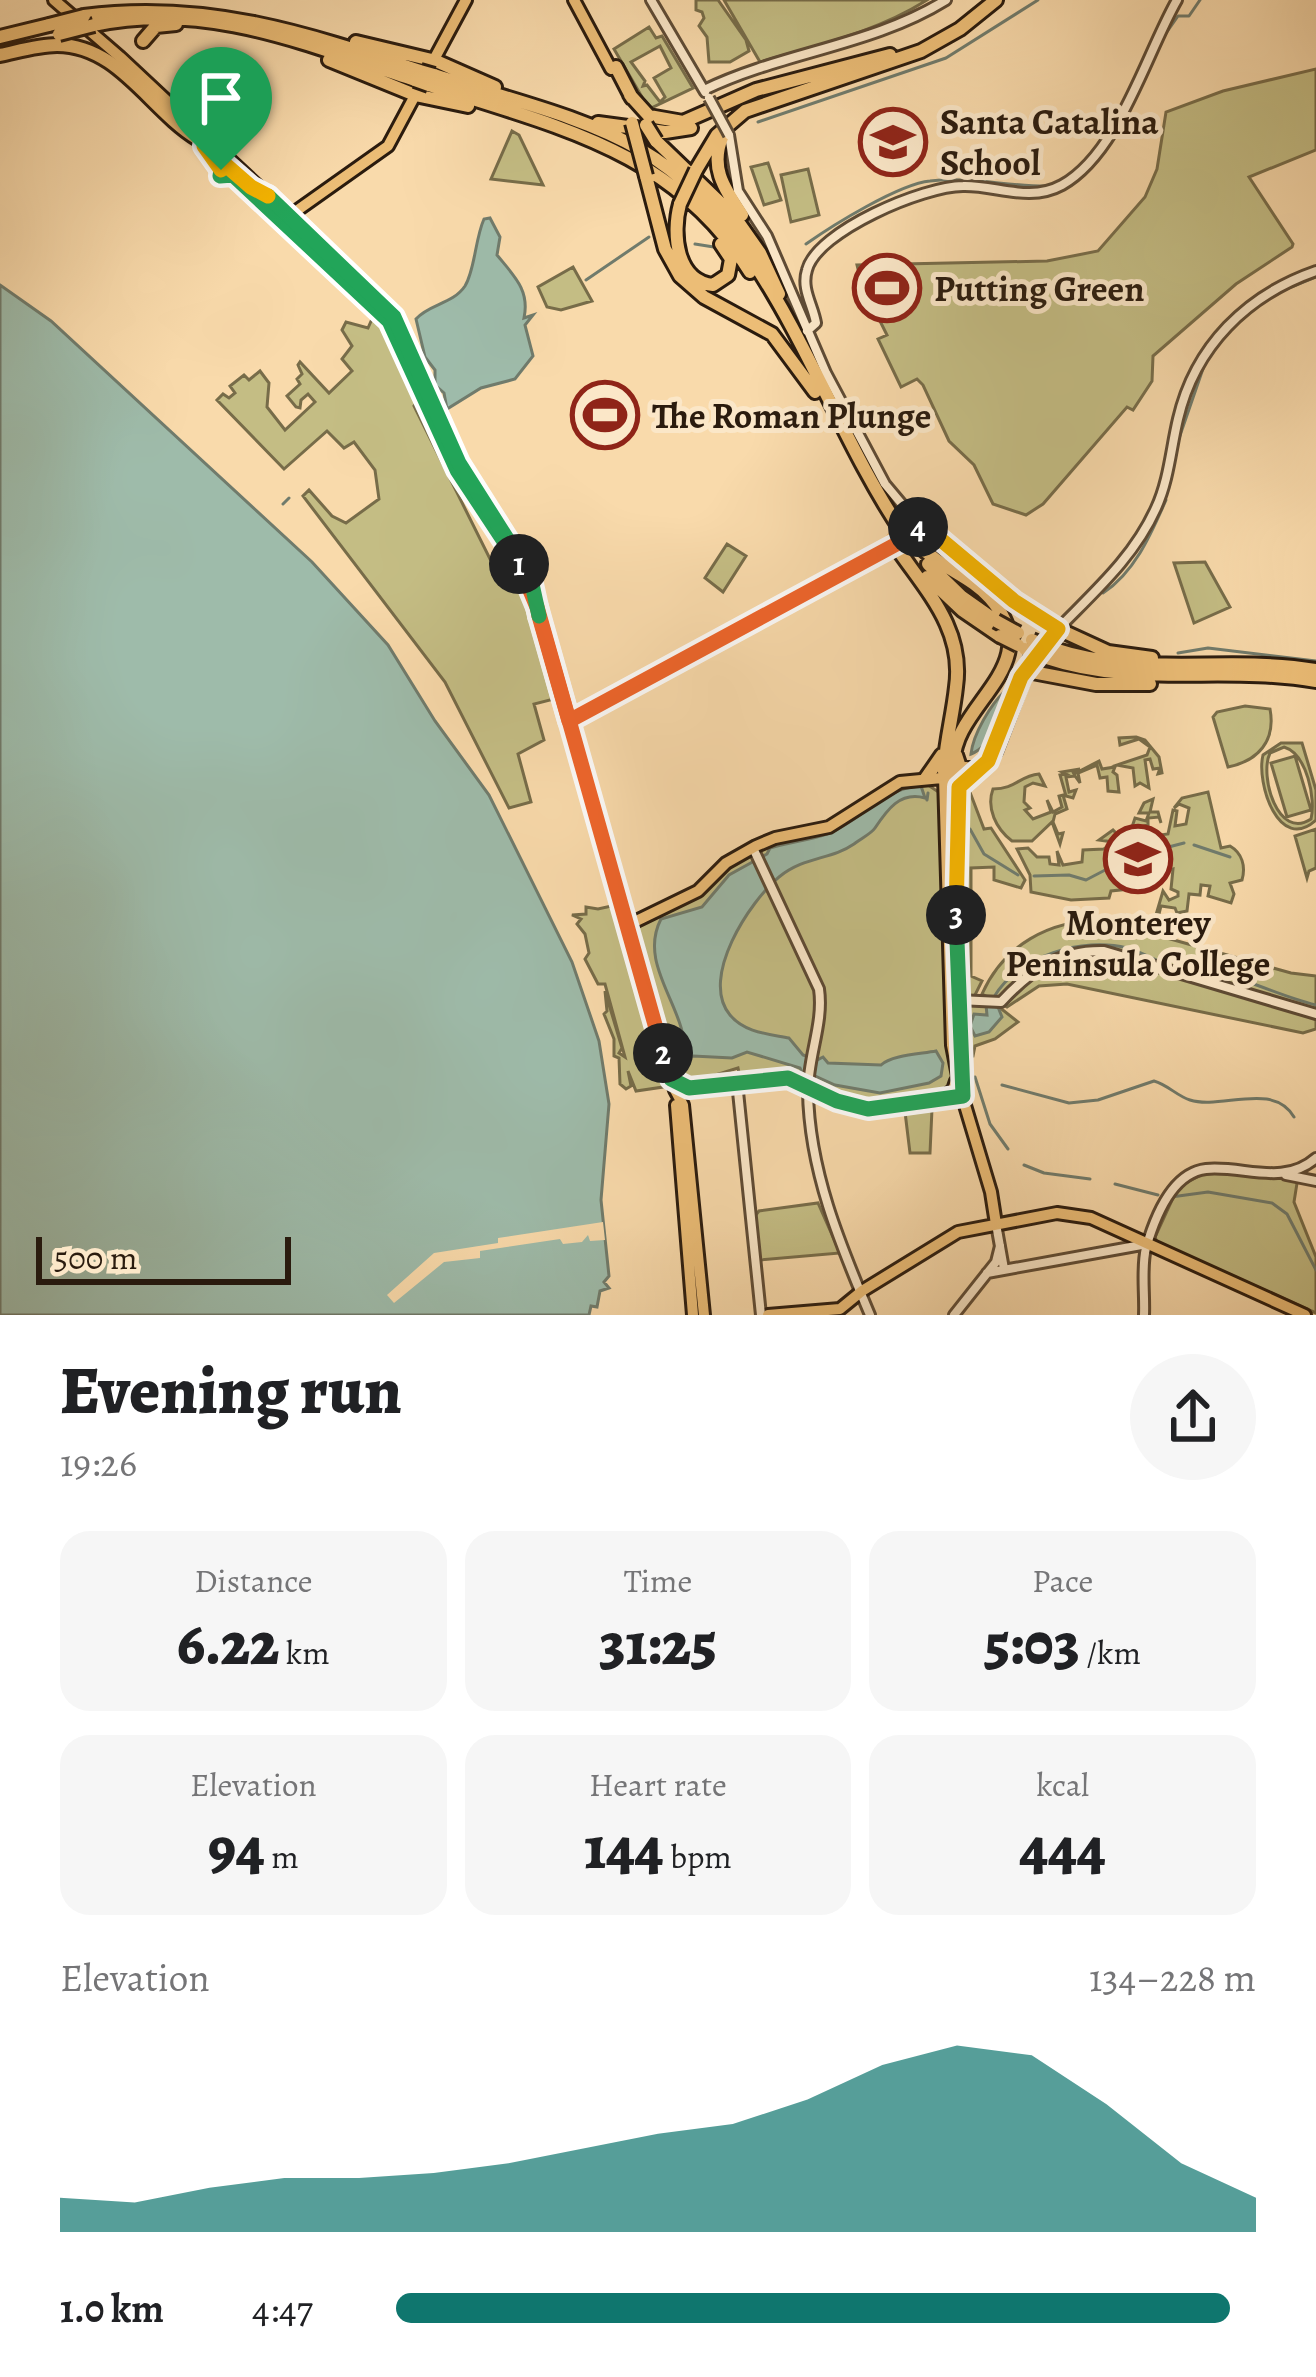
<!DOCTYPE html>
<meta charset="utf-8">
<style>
body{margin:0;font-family:Alegreya,serif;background:#f6f6f6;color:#202124;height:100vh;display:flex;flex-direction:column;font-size:45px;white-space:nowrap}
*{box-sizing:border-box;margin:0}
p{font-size:39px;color:#757577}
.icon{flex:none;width:66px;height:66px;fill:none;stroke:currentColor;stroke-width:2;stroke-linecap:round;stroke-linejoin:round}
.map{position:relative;height:1315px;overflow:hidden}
.panel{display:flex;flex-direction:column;background:#fff;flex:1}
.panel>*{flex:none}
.scale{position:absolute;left:36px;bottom:30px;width:255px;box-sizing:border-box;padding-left:12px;border:6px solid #2a1b0e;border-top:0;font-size:33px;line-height:42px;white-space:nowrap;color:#2a1b0e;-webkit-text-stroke:9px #fbe7c8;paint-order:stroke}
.pin{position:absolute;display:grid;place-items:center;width:102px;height:102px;color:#fff;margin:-123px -51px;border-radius:50% 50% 50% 0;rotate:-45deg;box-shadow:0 0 12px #0007}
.pin .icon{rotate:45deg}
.km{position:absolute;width:60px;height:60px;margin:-30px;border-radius:50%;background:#222;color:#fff;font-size:33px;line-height:60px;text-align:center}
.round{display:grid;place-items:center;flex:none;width:126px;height:126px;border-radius:63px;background:#f6f6f6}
.head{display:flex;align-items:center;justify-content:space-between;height:204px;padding:0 60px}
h1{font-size:66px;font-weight:800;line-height:90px}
.metrics{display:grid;grid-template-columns:repeat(3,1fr);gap:18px;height:204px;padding:12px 60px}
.metrics div{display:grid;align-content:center;border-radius:30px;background:#f6f6f6;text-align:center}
.metrics b{font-size:60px;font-weight:800}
.metrics small{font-size:33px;font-weight:400}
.metrics p{font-size:33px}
.chart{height:336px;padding:24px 60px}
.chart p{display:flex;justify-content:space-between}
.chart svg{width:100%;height:216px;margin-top:12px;fill:#0f766e;opacity:.7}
ul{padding:0 60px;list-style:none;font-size:39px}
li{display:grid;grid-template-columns:192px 144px 1fr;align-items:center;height:90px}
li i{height:30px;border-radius:15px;background:#0f766e}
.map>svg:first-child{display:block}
.green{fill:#c4bd84;stroke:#776c49;stroke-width:3;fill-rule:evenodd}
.water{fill:#9ebbaa;stroke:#707b6c;stroke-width:3}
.pier{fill:#f9daab}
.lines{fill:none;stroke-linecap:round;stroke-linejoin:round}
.stream{stroke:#707b6c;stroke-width:3}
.minor-casing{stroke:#5e4b35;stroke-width:14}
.major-casing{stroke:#2a1b0e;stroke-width:16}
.highway-casing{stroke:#2a1b0e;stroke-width:18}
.minor{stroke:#fbe7c8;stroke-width:8}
.major{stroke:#ecbd76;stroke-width:10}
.highway{stroke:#ecbd76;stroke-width:12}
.minor-bridge-casing{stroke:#5e4b35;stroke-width:14;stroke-linecap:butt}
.highway-bridge-casing{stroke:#2a1b0e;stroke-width:18;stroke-linecap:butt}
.minor-bridge{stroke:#fbe7c8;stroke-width:8}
.highway-bridge{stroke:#ecbd76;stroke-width:12}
.split-1-casing{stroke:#fff;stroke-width:24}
.split-2-casing{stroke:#fff;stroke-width:24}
.split-3-casing{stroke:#fff;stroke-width:24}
.split-4-casing{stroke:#fff;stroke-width:24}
.split-5-casing{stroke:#fff;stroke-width:24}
.split-6-casing{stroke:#fff;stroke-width:24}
.split-7-casing{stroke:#fff;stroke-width:24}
.split-1{stroke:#22a559;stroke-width:15}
.split-2{stroke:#f0652b;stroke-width:15}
.split-3{stroke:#22a559;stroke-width:15}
.split-4{stroke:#f5b400;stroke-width:15}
.split-5{stroke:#f0652b;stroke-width:15}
.split-6{stroke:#22a559;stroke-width:15}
.split-7{stroke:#f5b400;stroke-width:15}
.labels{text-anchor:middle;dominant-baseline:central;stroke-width:10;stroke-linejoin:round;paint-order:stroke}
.poi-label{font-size:36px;font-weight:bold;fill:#2a1b0e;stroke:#fbe7c8;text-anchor:start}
</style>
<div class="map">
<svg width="1316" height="1315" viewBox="0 0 1316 1315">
<rect width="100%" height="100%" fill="#f9daab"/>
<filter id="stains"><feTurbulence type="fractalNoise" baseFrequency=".00167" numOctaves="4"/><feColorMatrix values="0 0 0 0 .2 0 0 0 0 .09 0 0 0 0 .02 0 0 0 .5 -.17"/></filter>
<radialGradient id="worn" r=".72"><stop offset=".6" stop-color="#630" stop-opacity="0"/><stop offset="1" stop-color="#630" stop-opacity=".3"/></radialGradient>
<path class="green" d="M 696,0 L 718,0 L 746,40 L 749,51 L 730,62 L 709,62 L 707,37 L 699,26 L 704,18 L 702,12 L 696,10 Z
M 724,0 L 927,0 C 877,32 817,45 760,62 Z
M 649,27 L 656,38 L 662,36 L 693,88 L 649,109 L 614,49 ZM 660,46 L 671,68 L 654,78 L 665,97 L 660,102 L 647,85 L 643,86 L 645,81 L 631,62 Z
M 1316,69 L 1316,150 L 1249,177 L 1293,244 L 1292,247 L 1236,284 L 1153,356 L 1152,381 L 1133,410 L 1127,407 L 1043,504 L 1026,515 L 993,504 L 974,465 L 949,441 L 923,385 L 917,379 L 901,387 L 878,339 L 887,335 L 862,285 L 857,265 L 1047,261 L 1098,251 L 1145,197 L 1157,169 L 1166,112 L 1223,91 Z
M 512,131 L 519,135 L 543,185 L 491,179 Z
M 768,163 L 781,200 L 764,205 L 751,167 Z
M 808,169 L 819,215 L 791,222 L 781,175 Z
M 573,267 L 592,301 L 561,310 L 547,307 L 538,287 Z
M 376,310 L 399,341 L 422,396 L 414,406 L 490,559 L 507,549 C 534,593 544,648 558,698 L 534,704 L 544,740 L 518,754 L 531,802 L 509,808 L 445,682 L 303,496 L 309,490 L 332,516 L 346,523 L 379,499 L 375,470 L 354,442 L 344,448 L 327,431 L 284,469 L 217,400 L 223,394 L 229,398 L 235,393 L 230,386 L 244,375 L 249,380 L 260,371 L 269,383 L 267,407 L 285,430 L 315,402 L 308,394 L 301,400 L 300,408 L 296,407 L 287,396 L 300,384 L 297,379 L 302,374 L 298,365 L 300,362 L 329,393 L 352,371 L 342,359 L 352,346 L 342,330 L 346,322 L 368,328 Z
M 727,544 L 746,556 L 723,592 L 705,578 Z
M 1205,562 L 1230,607 L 1194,623 L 1174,563 Z
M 1245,706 L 1270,709 C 1276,741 1258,761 1228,767 L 1213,717 L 1217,712 Z
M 1136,737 L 1145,740 L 1159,757 L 1162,773 L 1158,774 L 1160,768 L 1153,769 L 1150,759 L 1145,760 L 1149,788 L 1140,783 L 1135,786 L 1133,768 L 1117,765 L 1147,755 L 1150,747 L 1139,739 L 1120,745 L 1119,738 Z
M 1281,743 L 1302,743 L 1316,790 L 1316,820 C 1279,854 1256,783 1263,755 ZM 1284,747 C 1307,754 1316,799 1311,819 C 1278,841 1259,776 1270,753 Z
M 1295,756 L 1311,810 L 1287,817 L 1271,763 Z
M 1099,761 L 1102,769 L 1115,767 L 1113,772 L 1117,775 L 1119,792 L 1108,791 L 1107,777 L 1100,778 L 1097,765 L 1078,773 L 1080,783 L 1075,776 L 1066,777 L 1069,792 L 1076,790 L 1073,798 L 1066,796 L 1060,775 L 1066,774 L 1062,772 L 1080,769 L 1073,772 L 1074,774 Z
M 1039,774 L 1045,786 L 1033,783 L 1025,787 L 1024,802 L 1030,808 L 1025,810 L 1033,819 L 1051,812 L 1047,800 L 1053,812 L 1062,807 L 1059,796 L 1063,795 L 1067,809 L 1055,814 L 1053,822 L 1058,834 L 1063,833 L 1060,844 L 1052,822 L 1032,841 L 1012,841 C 996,829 986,808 993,789 C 1016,789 1019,776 1039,774 Z
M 925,783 L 940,793 L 953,1081 L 942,1094 L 870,1104 L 844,1099 L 793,1076 L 740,1077 L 738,1068 L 715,1075 L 715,1080 L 681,1081 L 668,1050 L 633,928 L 764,845 L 814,835 L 900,786 Z
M 964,785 L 968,787 L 984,829 L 991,828 L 1025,880 L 1021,888 L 994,880 L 994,867 L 971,868 L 971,976 L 982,981 L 974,997 L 965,996 L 962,988 L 960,788 Z
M 1208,792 L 1221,848 L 1230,846 C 1242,853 1246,866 1242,880 L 1230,883 L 1234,894 L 1231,903 L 1208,896 L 1210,886 L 1201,885 L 1200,895 L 1189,894 L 1187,911 L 1177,913 L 1175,908 L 1161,906 L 1156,926 L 1170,927 L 1167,931 L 1124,921 L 1126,915 L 1153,925 L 1163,891 L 1169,900 L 1178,896 L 1178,892 L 1171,889 L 1173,869 L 1165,871 L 1164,880 L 1162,874 L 1154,873 L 1148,879 L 1150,889 L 1142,887 L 1147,880 L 1130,889 L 1111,891 L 1109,898 L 1071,900 L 1031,892 L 1030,875 L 1017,849 L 1028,848 L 1037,857 L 1049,857 L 1050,864 L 1059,865 L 1057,851 L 1063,865 L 1082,862 L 1083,850 L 1104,849 L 1113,842 L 1099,840 L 1113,830 L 1120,837 L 1129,836 L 1135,818 L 1146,821 L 1149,813 L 1139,813 L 1144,803 L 1153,799 L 1150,812 L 1158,812 L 1161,823 L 1159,817 L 1148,818 L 1148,825 L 1141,827 L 1141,835 L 1150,835 L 1151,843 L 1160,843 L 1160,835 L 1168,834 L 1173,810 L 1177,811 L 1175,826 L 1186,824 L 1189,808 L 1179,804 L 1174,808 L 1182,798 Z
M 1316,829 L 1316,868 L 1309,871 L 1307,878 L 1295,836 Z
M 616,905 L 666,1082 L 663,1087 L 636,1091 L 628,1071 L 631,1086 L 626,1089 L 620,1084 L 619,1058 L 614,1056 L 614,1039 L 604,1014 L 607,1011 L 605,991 L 622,1048 L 619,1053 L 625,1057 L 605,984 L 598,984 L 585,959 L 589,953 L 585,934 L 577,924 L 581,919 L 572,915 L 586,914 L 586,907 L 598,909 Z
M 1103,920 L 1291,973 L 1316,976 L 1316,1029 L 1303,1033 L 1067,984 L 1039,986 L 1007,1007 L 982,994 C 1004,945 1049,920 1103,920 Z
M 972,1003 L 994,1003 L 1018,1022 L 995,1039 L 975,1046 L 973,1056 L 965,1056 L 964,1052 L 964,1007 Z
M 932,1109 L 930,1153 L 910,1153 L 905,1112 Z
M 1209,1171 L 1298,1177 L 1294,1202 L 1316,1257 L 1316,1313 L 1157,1242 L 1155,1237 L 1178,1187 Z
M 818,1203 L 840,1253 L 760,1260 L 755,1216 L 759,1211 Z"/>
<path class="water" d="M 490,218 L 500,237 L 497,255 C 514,276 530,290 524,318 L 533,315 L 525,325 L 533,356 L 515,379 L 481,388 L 447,409 L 444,393 L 435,385 L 435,370 L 425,357 L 416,319 C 429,304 453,304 465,286 C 475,270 475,239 484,219 Z
M 0,285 L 51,321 L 312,562 L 388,645 L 435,721 L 489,795 L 572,962 L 599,1041 L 609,1104 L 601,1200 L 609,1276 L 604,1282 L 609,1288 L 600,1291 L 597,1307 L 591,1306 L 589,1315 L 0,1315 Z
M 1005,691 C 1006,712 993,745 971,754 C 973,734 991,704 1005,691 Z
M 921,786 L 925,798 C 900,791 887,810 875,828 C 871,834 860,839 854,844 C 831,860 805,856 779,877 C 750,901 699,978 730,1015 C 745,1033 769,1034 789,1038 L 803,1055 L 817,1060 L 823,1057 L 828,1063 L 881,1065 C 891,1055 920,1054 936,1051 L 943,1063 L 941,1076 L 929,1083 L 880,1093 L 835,1085 L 815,1076 L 804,1077 L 800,1068 L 747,1052 L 732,1058 L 693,1056 L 684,1059 C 691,1011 636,967 661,919 L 702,907 L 729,875 L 767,854 L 770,848 C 787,843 809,840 827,834 C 860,822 883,787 921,786 Z
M 986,1005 L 998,1007 L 1002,1017 L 989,1032 L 975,1036 L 970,1026 L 974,1014 L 987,1015 Z"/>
<path class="pier" d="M 603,1222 L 605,1240 L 590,1241 L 588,1235 L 582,1242 L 563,1244 L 560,1239 L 480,1251 L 480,1258 L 444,1262 L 394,1303 L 387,1295 L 434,1253 L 498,1243 L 498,1238 Z"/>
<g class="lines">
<path class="stream" d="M 1162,39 L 1178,16 L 1189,16 L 1200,0
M 758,122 L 946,58 L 1038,0
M 695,244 L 720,248
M 806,244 C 833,225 899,184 930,181 C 970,176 1010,187 1050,186
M 586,280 L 649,237
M 1279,292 L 1316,277
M 1227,333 L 1246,316
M 1176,447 L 1206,360
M 283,504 L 289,498
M 1103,593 C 1135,572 1151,534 1166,500
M 1178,653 L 1208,648 L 1316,661
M 1005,691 L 1024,661
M 927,800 L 928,793
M 970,829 L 984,854 L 1018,875
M 1194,845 L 1230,857
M 1034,876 L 1069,875 L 1086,880 L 1130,857 L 1184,843
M 994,997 C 1019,955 1083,937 1127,948 C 1146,953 1161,965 1180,969 C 1201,975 1224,975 1245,981 C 1269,989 1291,999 1316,1005
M 968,1041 L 971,1033
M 975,1077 L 990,1124 L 1008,1149
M 1002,1085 L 1069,1103 L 1098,1100 L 1154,1081 C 1168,1085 1177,1096 1190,1100 C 1221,1110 1273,1081 1294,1117
M 1024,1165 L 1044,1173 L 1090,1179
M 1115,1184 L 1158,1195
M 1171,1197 L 1208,1192 L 1272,1203 L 1287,1214 L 1316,1270"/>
<g class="minor-casing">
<path id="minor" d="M 651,0 L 705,92
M 704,90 C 782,52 872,46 946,0
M 729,135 L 738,191 L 767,236 L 826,373 L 885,484 L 906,509 L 971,567 L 1058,629 C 1095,591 1134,557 1156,508 C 1169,480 1171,448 1178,419 C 1195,346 1247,295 1316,271
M 807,331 L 816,323 C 813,305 801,289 807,270 C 817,231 924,186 963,186 C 996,185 1029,203 1062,185 C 1119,153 1146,54 1177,0
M 937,520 L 939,539
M 569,721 L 926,528
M 753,848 L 819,989 C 824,1023 808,1056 808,1091 C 809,1170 840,1244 870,1315
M 958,1000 L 1001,1002 C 1031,970 1058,950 1104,951 L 1316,1014
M 737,1082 L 761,1315
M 675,1090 L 778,1078 L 804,1083 L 837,1101 L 868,1109 L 944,1098
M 1286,1175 L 1316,1181
M 996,1224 L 1004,1269
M 987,1273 L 1147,1244
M 954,1315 L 996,1262 L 1000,1246
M 1144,1315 C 1145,1294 1141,1268 1146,1248 C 1154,1220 1171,1173 1206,1169 C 1243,1165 1283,1187 1316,1158"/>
</g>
<g class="major-casing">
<path id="major" d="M 54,0 L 120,57 L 385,305 C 420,352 432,413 460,465 C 482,506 518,540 533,585 L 600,835 L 675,1090 L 683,1105 L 704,1315
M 574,0 L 611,69
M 430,67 L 466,0
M 212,154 L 374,304
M 285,219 L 388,146 L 419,88
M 1022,674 L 1058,629
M 944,777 L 952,1045 L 961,1092 L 991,1192 L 996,1224
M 952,777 L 959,1051
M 626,926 L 698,891 L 726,863 L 756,846 L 775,838 L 829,827 L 900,782 L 963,776 L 977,770 L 996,752 L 1027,671
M 941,1099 L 953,1090 L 956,1081
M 676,1105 L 693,1315
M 768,1315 L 840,1309 L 862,1291 L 958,1232 L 1057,1213 L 1091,1218 L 1305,1315"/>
</g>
<g class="highway-casing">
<path id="highway" d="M 84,16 C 206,0 306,33 420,71
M 94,25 C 207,0 310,46 415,80
M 0,37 L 49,25
M 143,41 L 156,26 L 176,24
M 356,42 L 436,61 L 495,87
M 0,55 C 19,51 38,45 57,45 C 119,45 150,110 198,139
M 329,60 L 415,95 L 468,106
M 616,67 L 632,98
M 434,75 C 502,98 579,114 641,150 C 774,227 819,410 903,533
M 429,85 C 557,127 674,150 750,272
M 630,95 L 649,116 L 683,122 L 756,90 L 890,55
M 598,123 L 665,132 L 691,128
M 723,135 C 709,167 724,188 742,215
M 656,141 L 734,216 L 760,253 L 779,294
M 696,170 L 717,135 L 745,111 L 921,51 L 960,29 L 996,0
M 646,176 L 665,249 L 680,276 L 704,297 L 772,334 L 815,392
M 680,204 C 672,233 676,281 713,285 L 728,275 L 731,259 L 721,244
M 916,542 C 939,568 970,575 990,598 C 1038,653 985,687 962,731 C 954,746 952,761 952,777
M 899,551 C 929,594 964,631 956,687 C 953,716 945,744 944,772
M 928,564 L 962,597 L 996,621
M 927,577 L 962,610 L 1000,636
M 1058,629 L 1108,652 L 1152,658
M 1054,649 C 1140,678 1228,655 1316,670
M 1047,658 C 1136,688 1225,665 1316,681
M 1027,671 L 1096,684 L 1150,684
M 956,755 L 960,767 L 977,770
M 926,778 L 942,755"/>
</g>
<use href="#minor" class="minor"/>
<use href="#major" class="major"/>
<use href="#highway" class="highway"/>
<g class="minor-bridge-casing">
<path id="minor-bridge" d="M 709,98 L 729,135"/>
</g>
<g class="highway-bridge-casing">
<path id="highway-bridge" d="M 49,25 L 84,16
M 59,34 L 94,25
M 420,71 L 434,75
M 415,80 L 429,85
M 632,123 L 646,176
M 646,125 L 656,141
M 680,204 L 696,170
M 907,530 L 916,542
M 892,538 L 899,551
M 996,621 L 1018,633
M 1000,636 L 1018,645
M 1032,640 L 1054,649
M 1025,649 L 1047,658"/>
</g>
<use href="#minor-bridge" class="minor-bridge"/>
<use href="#highway-bridge" class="highway-bridge"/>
</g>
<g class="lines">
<g class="split-1-casing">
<path id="split-1" d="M 221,170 L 220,176 L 233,175 L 389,321 L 457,470 L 519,564"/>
</g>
<g class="split-2-casing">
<path id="split-2" d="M 519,564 L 537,607 L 663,1053"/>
</g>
<g class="split-3-casing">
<path id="split-3" d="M 663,1053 L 671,1079 L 689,1088 L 788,1078 L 837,1101 L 868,1109 L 963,1096 L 956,915"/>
</g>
<g class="split-4-casing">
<path id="split-4" d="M 918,527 L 915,518 L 1014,601 L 1058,629 L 1021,677 L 988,761 L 959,787 L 956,915"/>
</g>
<g class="split-5-casing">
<path id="split-5" d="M 539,616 L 569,721 L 904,540 L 915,534 L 918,527"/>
</g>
<g class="split-6-casing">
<path id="split-6" d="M 268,196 L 394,317 L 459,463 L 530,575 L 539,616"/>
</g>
<g class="split-7-casing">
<path id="split-7" d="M 221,170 L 204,146 L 251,187 L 268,196"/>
</g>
<use href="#split-1" class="split-1"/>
<use href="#split-2" class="split-2"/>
<use href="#split-3" class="split-3"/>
<use href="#split-4" class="split-4"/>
<use href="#split-5" class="split-5"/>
<use href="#split-6" class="split-6"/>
<use href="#split-7" class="split-7"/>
</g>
<defs>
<g id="school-ring" transform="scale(3.45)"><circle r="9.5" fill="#fbe7c8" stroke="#8f2418" stroke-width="1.5"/><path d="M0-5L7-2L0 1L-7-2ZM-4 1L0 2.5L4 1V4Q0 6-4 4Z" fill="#8f2418"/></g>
<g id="stadium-ring" transform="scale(3.45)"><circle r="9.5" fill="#fbe7c8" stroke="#8f2418" stroke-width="1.5"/><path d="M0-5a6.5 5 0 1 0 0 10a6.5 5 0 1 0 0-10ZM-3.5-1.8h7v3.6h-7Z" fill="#8f2418"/></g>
<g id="university-ring" transform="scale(3.45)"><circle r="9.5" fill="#fbe7c8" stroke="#8f2418" stroke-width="1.5"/><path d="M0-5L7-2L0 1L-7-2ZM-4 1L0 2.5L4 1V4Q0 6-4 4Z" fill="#8f2418"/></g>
</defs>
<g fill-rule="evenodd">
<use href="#school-ring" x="893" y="142"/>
<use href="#stadium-ring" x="887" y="288"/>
<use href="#stadium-ring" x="605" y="415"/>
<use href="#university-ring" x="1138" y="859"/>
</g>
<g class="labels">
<g class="poi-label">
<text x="940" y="121">Santa Catalina<tspan x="940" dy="41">School</tspan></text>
<text x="934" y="288">Putting Green</text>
<text x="652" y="415">The Roman Plunge</text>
<text x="1138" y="922" text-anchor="middle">Monterey<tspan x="1138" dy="41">Peninsula College</tspan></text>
</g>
</g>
<rect width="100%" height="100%" filter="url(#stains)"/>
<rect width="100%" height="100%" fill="url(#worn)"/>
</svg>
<div class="scale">500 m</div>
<div class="pin" style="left:221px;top:170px;background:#1e9e55"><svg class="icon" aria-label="arrive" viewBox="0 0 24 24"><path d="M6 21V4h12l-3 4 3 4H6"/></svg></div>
<b class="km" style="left:519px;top:564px">1</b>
<b class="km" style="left:663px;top:1053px">2</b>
<b class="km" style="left:956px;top:915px">3</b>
<b class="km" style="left:918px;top:527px">4</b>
</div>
<section class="panel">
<div class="head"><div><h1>Evening run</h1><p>19:26</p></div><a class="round"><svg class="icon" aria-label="share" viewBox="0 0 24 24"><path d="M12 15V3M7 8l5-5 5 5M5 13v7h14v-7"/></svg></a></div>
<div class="metrics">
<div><p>Distance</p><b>6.22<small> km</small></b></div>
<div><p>Time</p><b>31:25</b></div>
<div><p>Pace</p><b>5:03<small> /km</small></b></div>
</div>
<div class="metrics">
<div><p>Elevation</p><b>94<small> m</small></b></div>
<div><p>Heart rate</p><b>144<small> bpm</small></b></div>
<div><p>kcal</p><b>444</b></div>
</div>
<div class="chart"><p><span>Elevation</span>134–228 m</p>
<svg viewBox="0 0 160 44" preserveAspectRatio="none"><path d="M0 44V37L10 38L20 35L30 33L40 33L50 32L60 30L70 27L80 24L90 22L100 17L110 10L120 6L130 8L140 18L150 30L160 37V44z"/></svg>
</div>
<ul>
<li><b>1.0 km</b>4:47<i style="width:97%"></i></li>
</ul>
</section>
